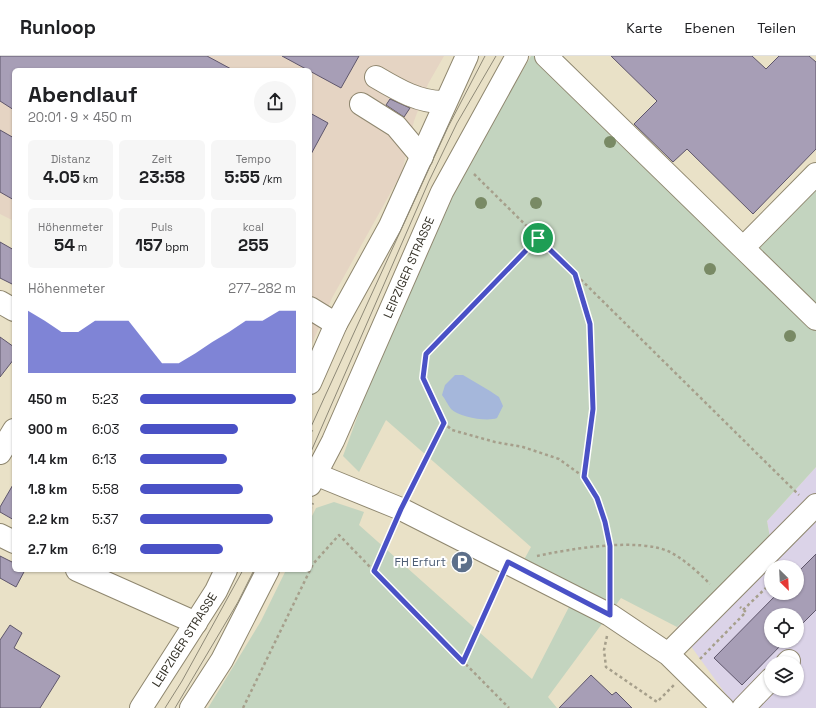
<!DOCTYPE html>
<html lang="de">
<meta charset="utf-8">
<style>
body{margin:0;font-family:"Space Grotesk",sans-serif;background:#f6f6f6;color:#202124;height:100vh;display:flex;flex-direction:column;font-size:15px;white-space:nowrap}
*{box-sizing:border-box;margin:0}
p{font-size:13px;color:#757577}
.icon{flex:none;width:22px;height:22px;fill:none;stroke:currentColor;stroke-width:2;stroke-linecap:round;stroke-linejoin:round}
.map{position:relative;flex:1;overflow:hidden}
.panel{position:absolute;left:12px;top:12px;width:300px;height:504px;display:flex;flex-direction:column;background:#fff;border-radius:6px;box-shadow:0 1px 3px #0004}
.panel>*{flex:none}
.needle{width:26px;rotate:156deg}
.tools{position:absolute;left:764px;top:504px;display:grid;gap:8px}
.tools a{display:grid;place-items:center;width:40px;height:40px;border-radius:50%;background:#fff;box-shadow:0 1px 3px #0004;font-size:20px}
.pin{position:absolute;display:grid;place-items:center;width:34px;height:34px;color:#fff;margin:-17px;border:2px solid #fff;border-radius:50%;box-shadow:0 1px 4px #0007}
.round{display:grid;place-items:center;flex:none;width:42px;height:42px;border-radius:21px;background:#f6f6f6}
.headline{display:flex;align-items:center;justify-content:space-between;height:68px;padding:0 16px}
h1{font-size:22px;font-weight:600;line-height:30px}
.metrics{display:grid;grid-template-columns:repeat(3,1fr);gap:6px;height:68px;padding:4px 16px}
.metrics div{display:grid;align-content:center;border-radius:6px;background:#f6f6f6;text-align:center}
.metrics b{font-size:17px;font-weight:600}
.metrics small{font-size:11px;font-weight:400}
.metrics p{font-size:11px}
.chart{height:112px;padding:8px 16px}
.chart p{display:flex;justify-content:space-between}
.chart svg{width:100%;height:72px;margin-top:4px;fill:#4a51c6;opacity:.7}
ul{padding:0 16px;list-style:none;font-size:13px}
li{display:grid;grid-template-columns:64px 48px 1fr;align-items:center;height:30px}
li i{height:10px;border-radius:5px;background:#4a51c6}
header{display:flex;align-items:center;gap:24px;box-sizing:border-box;height:56px;padding:0 20px;background:#fff;border-bottom:1px solid #e0e0e0}
header strong{font-size:19px}
nav{display:flex;gap:22px;margin-inline-start:auto;font-size:14px}
.map>svg:first-child{display:block}
.industrial{fill:#e5d4c3}
.education{fill:#dbd3e8;fill-rule:evenodd}
.green{fill:#c3d4bf}
.water{fill:#a5b7db}
.building{fill:#a79eb6;stroke:#5e566b}
.lines{fill:none;stroke-linecap:round;stroke-linejoin:round}
.minor-casing{stroke:#8f876f;stroke-width:24}
.major-casing{stroke:#8f876f;stroke-width:24}
.path{stroke:#a69f8b;stroke-width:2.5;stroke-dasharray:3 3;stroke-linecap:butt}
.minor{stroke:#fff;stroke-width:22}
.major{stroke:#fff;stroke-width:22}
.tram{stroke:#8e8977;stroke-width:1}
.tree{fill:#798a65}
.route-casing{stroke:#fff;stroke-width:8}
.route{stroke:#4a51c6;stroke-width:5}
.labels{text-anchor:middle;dominant-baseline:central;stroke-width:4;stroke-linejoin:round;paint-order:stroke}
.street-label{font-size:12px;fill:#353228;stroke:#fff}
.service-label{font-size:12px;fill:#4e5e75;stroke:#fff;text-anchor:end}
</style>
<header>
<strong>Runloop</strong>
<nav><a>Karte</a><a>Ebenen</a><a>Teilen</a></nav>
</header>
<div class="map">
<svg width="816" height="652" viewBox="0 0 816 652">
<rect width="100%" height="100%" fill="#e9e1c7"/>
<path class="industrial" d="M 0,0 L 444,0 L 428,28 L 414,65 L 402,116 L 332,242 L 310,292 L 310,14 L 14,14 L 14,165 L 0,158 Z"/>
<path class="education" d="M 816,411 L 816,652 L 733,652 L 730,644 L 677,571 L 770,482 L 767,465 ZM 771,511 L 797,511 L 797,537 L 771,537 ZM 771,559 L 797,559 L 797,585 L 771,585 ZM 771,607 L 797,607 L 797,633 L 771,633 Z"/>
<path class="green" d="M 531,0 L 563,0 L 737,176 L 748,195 L 816,131 L 816,411 L 767,465 L 770,482 L 677,571 L 621,542 L 548,641 L 557,652 L 208,652 L 261,565 L 286,514 L 310,514 L 310,464 L 316,452 L 334,446 L 364,456 L 359,469 L 532,623 L 570,549 L 515,520 L 531,491 L 386,364 L 359,416 L 343,400 L 378,304 L 462,119 Z"/>
<path class="water" d="M 455,319 L 463,319 L 490,335 L 499,341 L 503,350 L 497,362 C 487,366 459,361 451,353 C 448,349 445,343 442,339 L 445,329 Z"/>
<path class="building" d="M 0,0 L 207,0 L 233,14 L 14,14 L 14,54 L 0,45 Z
M 282,0 L 359,0 L 341,32 Z
M 611,0 L 752,0 L 766,13 L 779,0 L 809,0 L 816,6 L 816,93 L 753,158 L 687,93 L 673,106 L 634,68 L 657,45 Z
M 390,43 L 410,52 L 404,61 L 386,49 Z
M 310,57 L 328,67 L 310,100 Z
M 0,74 L 14,82 L 14,144 L 0,136 Z
M 0,186 L 14,194 L 14,229 L 0,222 Z
M 0,281 L 14,291 L 14,303 L 0,321 Z
M 14,427 L 14,464 L 0,456 L 0,451 Z
M 816,498 L 816,554 L 797,573 L 797,559 L 771,559 L 771,585 L 785,585 L 742,629 L 714,602 L 778,537 L 797,537 L 797,517 Z
M 0,500 L 14,507 L 14,514 L 25,514 L 16,531 L 0,522 Z
M 10,569 L 22,577 L 14,592 L 60,620 L 40,652 L 0,652 L 0,584 Z
M 591,619 L 612,639 L 616,636 L 632,652 L 559,652 Z"/>
<g class="lines">
<g class="minor-casing">
<path id="minor" d="M 546,0 L 743,192 L 816,118
M 376,21 C 398,34 420,47 445,46
M 361,48 L 396,70 L 422,101
M 743,192 L 816,263
M 0,246 L 14,254
M 310,252 L 336,268
M 0,397 L 14,374
M 315,418 L 401,453 L 610,559 L 668,598 L 723,652
M 0,479 L 14,486
M 77,514 L 196,567
M 668,598 L 816,449
M 787,607 L 789,605
M 743,652 L 771,623"/>
</g>
<g class="major-casing">
<g id="major">
<path d="M 310,327 L 336,268 L 390,170 L 467,0"/>
<path id="s1" d="M 310,429 L 333,385 L 442,136 L 517,0"/>
<path id="s2" d="M 141,652 L 216,535 L 226,514"/>
<path d="M 191,652 L 222,604 L 268,514"/>
</g>
</g>
<path class="path" d="M 474,118 L 799,439
M 538,182 L 426,298 L 423,322 L 444,367 L 452,374 L 495,386 L 523,391 L 559,403 L 584,421 L 597,442 L 605,466 L 610,490 L 611,537
M 575,219 L 590,268 L 593,353 L 584,421
M 310,374 L 315,377
M 410,436 L 444,367
M 310,454 L 313,447
M 394,470 L 374,515 L 509,652
M 537,500 C 569,493 639,481 670,496 C 685,504 698,516 710,528
M 743,554 L 771,527
M 607,580 L 604,594 L 606,611 L 657,646 L 674,629
M 700,603 L 746,556 L 740,551
M 463,605 L 500,524
M 243,652 L 313,508 L 339,479 L 374,515"/>
<use href="#minor" class="minor"/>
<use href="#major" class="major"/>
<path class="tram" d="M 310,373 L 448,71 L 485,0
M 310,398 L 429,125 L 457,67 L 496,0
M 165,652 L 182,625 L 243,514
M 175,652 L 238,546 L 254,514"/>
</g>
<g class="tree">
<circle cx="610" cy="86" r="6"/>
<circle cx="481" cy="147" r="6"/>
<circle cx="536" cy="147" r="6"/>
<circle cx="710" cy="213" r="6"/>
<circle cx="790" cy="280" r="6"/>
</g>
<g class="lines">
<g class="route-casing">
<path id="route" d="M 538,182 L 575,218 L 590,268 L 593,353 L 584,421 L 597,442 L 605,466 L 610,490 L 610,559 L 508,506 L 463,606 L 374,515 L 401,453 L 444,367 L 423,322 L 426,298 Z"/>
</g>
<use href="#route" class="route"/>
</g>
<defs>
<g id="parking-disc" transform="scale(1.15)"><circle r="9.5" fill="#5c6f8a" stroke="#fff"/><path d="M-3.5-5.5H1a3.5 3.5 0 0 1 0 7H-1V5.5H-3.5ZM-1-3.4V-.6H.8a1.4 1.4 0 0 0 0-2.8Z" fill="#fff"/></g>
</defs>
<g fill-rule="evenodd">
<use href="#parking-disc" x="462" y="506"/>
</g>
<g class="labels">
<g class="street-label">
<text stroke="none"><textPath href="#s1" startOffset="239">LEIPZIGER STRASSE</textPath></text>
<text stroke="none"><textPath href="#s2" startOffset="81">LEIPZIGER STRASSE</textPath></text>
</g>
<g class="service-label">
<text x="446" y="506">FH Erfurt</text>
</g>
</g>
</svg>
<div class="tools">
<a><svg class="needle" viewBox="-14 -14 28 28"><path d="M0-13l5 13h-10z" fill="#e53935"/><path d="M0 13l5-13h-10z" fill="#757577"/></svg></a>
<a><svg class="icon" aria-label="locate" viewBox="0 0 24 24"><circle cx="12" cy="12" r="6"/><path d="M12 2v4M12 18v4M2 12h4M18 12h4"/></svg></a>
<a><svg class="icon" aria-label="layers" viewBox="0 0 24 24"><path d="M12 4l9 5-9 5-9-5zM3 14l9 5 9-5"/></svg></a>
</div>
<div class="pin" style="left:538px;top:182px;background:#1e9e55"><svg class="icon" aria-label="arrive" viewBox="0 0 24 24"><path d="M6 21V4h12l-3 4 3 4H6"/></svg></div>
<section class="panel">
<div class="headline"><div><h1>Abendlauf</h1><p>20:01 · 9 × 450 m</p></div><a class="round"><svg class="icon" aria-label="share" viewBox="0 0 24 24"><path d="M12 15V3M7 8l5-5 5 5M5 13v7h14v-7"/></svg></a></div>
<div class="metrics">
<div><p>Distanz</p><b>4.05<small> km</small></b></div>
<div><p>Zeit</p><b>23:58</b></div>
<div><p>Tempo</p><b>5:55<small> /km</small></b></div>
</div>
<div class="metrics">
<div><p>Höhenmeter</p><b>54<small> m</small></b></div>
<div><p>Puls</p><b>157<small> bpm</small></b></div>
<div><p>kcal</p><b>255</b></div>
</div>
<div class="chart"><p><span>Höhenmeter</span>277–282 m</p>
<svg viewBox="0 0 160 44" preserveAspectRatio="none"><path d="M0 44V6L10 12L20 19L30 19L40 12L50 12L60 12L70 25L80 38L90 38L100 32L110 25L120 19L130 12L140 12L150 6L160 6V44z"/></svg>
</div>
<ul>
<li><b>450 m</b>5:23<i style="width:100%"></i></li>
<li><b>900 m</b>6:03<i style="width:63%"></i></li>
<li><b>1.4 km</b>6:13<i style="width:56%"></i></li>
<li><b>1.8 km</b>5:58<i style="width:66%"></i></li>
<li><b>2.2 km</b>5:37<i style="width:85%"></i></li>
<li><b>2.7 km</b>6:19<i style="width:53%"></i></li>
</ul>
</section>
</div>
